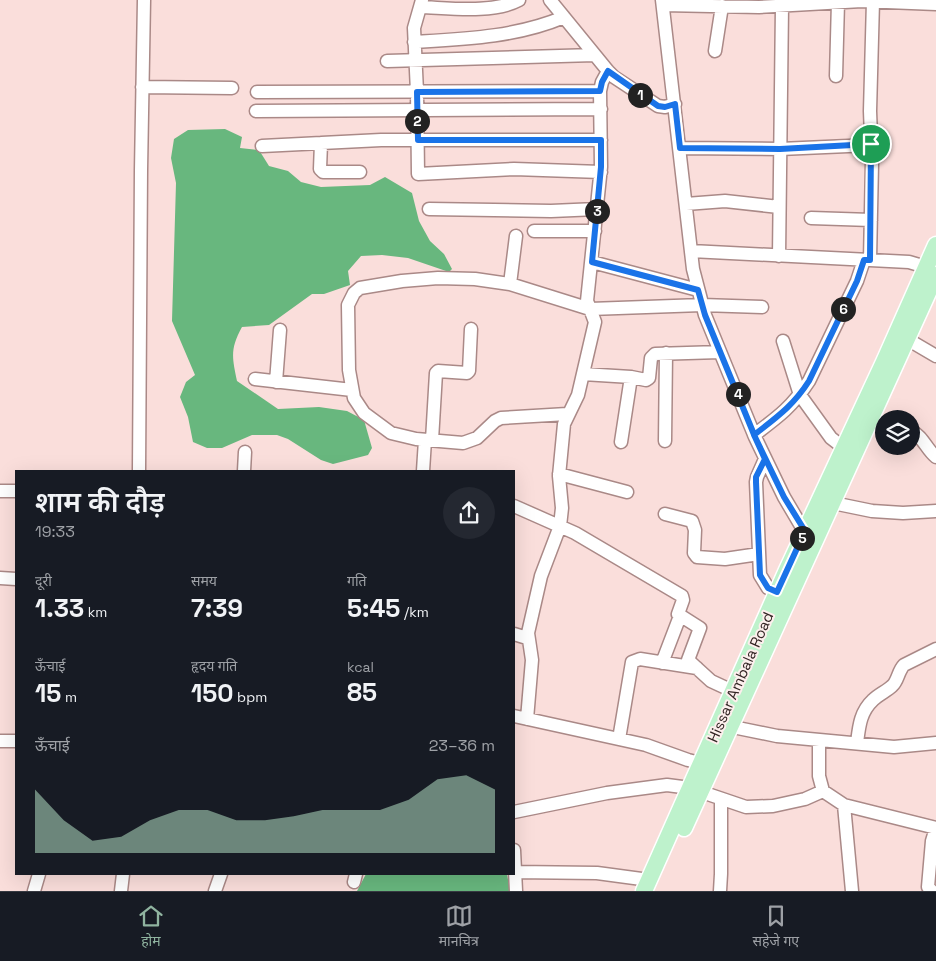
<!DOCTYPE html>
<html lang="hi">
<meta charset="utf-8">
<style>
body{margin:0;font-family:"Space Grotesk","Noto Sans Devanagari",sans-serif;background:#242831;color:#f1f3f6;height:100vh;display:flex;flex-direction:column;font-size:19px;white-space:nowrap}
*{box-sizing:border-box;margin:0}
p{font-size:16px;color:#9ea1a6}
.icon{flex:none;width:28px;height:28px;fill:none;stroke:currentColor;stroke-width:2;stroke-linecap:round;stroke-linejoin:round}
.map{position:relative;flex:1;overflow:hidden}
.sheet{position:absolute;left:15px;top:470px;width:500px;height:405px;display:flex;flex-direction:column;background:#171b24;border-radius:0px;box-shadow:0 5px 20px #0002}
.sheet>*{flex:none}
.tools{position:absolute;left:875px;top:410px;display:grid;gap:10px}
.tools a{display:grid;place-items:center;width:45px;height:45px;border-radius:50%;background:#171b24;box-shadow:0 5px 20px #0002;font-size:25px}
.pin{position:absolute;display:grid;place-items:center;width:42px;height:42px;color:#fff;margin:-21px;border:2px solid #fff;border-radius:50%;box-shadow:0 1px 5px #0007}
.km{position:absolute;width:25px;height:25px;margin:-12px;border-radius:50%;background:#222;color:#fff;font-size:14px;line-height:25px;text-align:center}
.round{display:grid;place-items:center;flex:none;width:52px;height:52px;border-radius:26px;background:#242831}
.summary{display:flex;align-items:center;justify-content:space-between;height:85px;padding:0 20px}
h1{font-size:28px;font-weight:600;line-height:38px}
.figures{display:grid;grid-template-columns:repeat(3,1fr);gap:8px;height:85px;padding:5px 20px}
.figures div{display:grid;align-content:center}
.figures b{font-size:25px;font-weight:600}
.figures small{font-size:14px;font-weight:400}
.figures p{font-size:14px}
.chart{height:140px;padding:10px 20px}
.chart p{display:flex;justify-content:space-between}
.chart svg{width:100%;height:90px;margin-top:5px;fill:#90b4a0;opacity:.7}
.tabs{display:flex;justify-content:space-around;align-items:center;height:70px;border-top:1px solid #363941;background:#171b24;font-size:14px;color:#9ea1a6}
.tabs a{display:grid;justify-items:center;gap:2px}
.tabs .active{color:#90b4a0}
.map>svg:first-child{display:block}
.water{fill:#68b77e}
.lines{fill:none;stroke-linecap:round;stroke-linejoin:round}
.minor-casing{stroke:#aa8987;stroke-width:15}
.major-casing{stroke:#fff;stroke-width:19}
.minor{stroke:#fff;stroke-width:12}
.major{stroke:#bef2cc;stroke-width:16}
.route-casing{stroke:#fff;stroke-width:10}
.route{stroke:#1a73e8;stroke-width:6}
.labels{text-anchor:middle;dominant-baseline:central;stroke-width:4;stroke-linejoin:round;paint-order:stroke}
.street-label{font-size:15px;fill:#332625;stroke:#fdefed}
</style>
<div class="map">
<svg width="936" height="891" viewBox="0 0 936 891">
<rect width="100%" height="100%" fill="#fadedb"/>
<path class="water" d="M 225,129 L 242,137 L 240,148 L 259,150 L 269,166 L 288,171 L 301,182 L 321,187 L 370,185 L 385,177 L 412,193 L 419,221 L 430,241 L 444,254 L 452,269 L 449,272 L 408,258 L 382,255 L 361,256 L 348,271 L 350,285 L 324,294 L 312,294 L 269,325 L 242,327 C 230,349 232,357 237,381 L 278,409 L 319,407 L 347,411 L 364,420 L 372,448 L 368,455 L 333,464 L 321,460 L 288,439 L 277,435 L 252,435 L 222,448 L 207,448 L 193,442 L 188,417 L 180,397 L 186,382 L 195,375 L 172,321 L 176,183 L 171,158 L 174,139 L 188,130 Z
M 366,874 L 507,874 L 510,891 L 357,891 Z"/>
<g class="lines">
<g class="minor-casing">
<path id="minor" d="M 422,0 L 414,28 L 417,92 L 418,174 L 514,169 L 601,172
M 550,0 L 608,71 L 614,77 L 658,106 L 665,107 L 675,104
M 662,0 L 693,269 L 705,315 L 755,437 L 784,497 L 807,536
M 663,5 L 759,7 L 862,1 L 936,4
M 420,7 C 449,8 493,14 519,0
M 414,42 C 465,39 517,37 564,17
M 715,51 L 722,6
M 387,61 L 595,55
M 836,76 L 838,2
M 142,87 L 232,88
M 257,92 L 600,91
M 256,111 L 601,109
M 321,143 L 320,169 L 323,172 L 360,172
M 262,146 L 381,140 L 601,140
M 680,148 L 780,149 L 871,145
M 686,204 L 725,201 L 779,207
M 429,209 L 551,211 L 597,209
M 811,218 L 871,220
M 534,231 L 595,231
M 691,251 L 909,262 L 926,267
M 779,256 L 782,6
M 870,260 L 872,163 L 870,111 L 873,1
M 592,262 L 698,290
M 510,284 L 516,236
M 907,339 L 936,356
M 783,341 L 800,395 L 831,438 L 844,448
M 583,374 L 631,377 L 646,380 L 649,378 L 651,358 L 655,354 L 720,352
M 255,379 L 352,390
M 276,382 L 280,330
M 567,414 L 501,418 L 495,421 L 477,438 L 463,443 L 416,439 L 391,433 L 364,413 L 354,398 L 349,370 L 348,305 L 354,293 L 360,288 L 402,281 L 438,278 L 475,279 L 510,284 L 590,309 L 702,305 L 762,307
M 911,431 C 923,436 926,449 936,457
M 754,435 C 778,417 792,407 809,381 L 857,281 L 864,260
M 432,440 L 436,373 L 438,371 L 467,373 L 469,371 L 471,329
M 665,441 L 666,353
M 621,442 L 631,377
M 765,459 L 757,477 L 756,482 L 760,575 L 768,588 L 777,593
M 139,471 L 141,170 L 144,0
M 244,471 L 245,452
M 423,471 L 425,440
M 559,474 L 627,492
M 0,491 L 16,491
M 833,503 L 872,511 L 903,513 L 936,511
M 514,506 L 575,533 L 682,596 L 683,600 L 678,614 L 700,628 L 688,660 L 711,681 L 739,694
M 665,514 L 692,521 L 695,530 L 694,553 L 697,557 L 725,559 L 759,554
M 0,578 L 16,579
M 514,634 L 527,638
M 662,663 L 680,616
M 514,716 L 646,745 L 688,760 L 708,765
M 527,719 L 532,660 L 528,633 L 541,576 L 560,526 L 562,508 L 559,476 L 564,424 L 578,395 L 595,322 L 587,301 L 601,167 L 600,91 L 602,82 L 608,71
M 723,725 L 777,736 L 894,747 L 936,743
M 619,739 L 632,662 L 640,659 L 697,668
M 819,740 L 819,776 L 823,791 L 844,805 L 852,891
M 0,741 L 16,741
M 857,743 C 859,727 860,712 873,700 C 879,694 887,691 892,686 C 898,681 898,671 904,665 L 936,649
M 844,805 L 936,828
M 514,812 L 607,793 L 667,785 L 690,788 L 746,807 L 773,806 L 805,799 L 823,791
M 514,850 L 516,891
M 515,872 L 597,873 L 649,880
M 354,882 L 356,874
M 34,891 L 39,874
M 121,891 L 123,874
M 215,891 L 221,874
M 720,891 L 721,874 L 721,799
M 932,891 L 928,887 L 932,841 L 936,828"/>
</g>
<g class="major-casing">
<path id="major" d="M 684,828 L 936,275
M 644,891 L 787,570 L 884,362 L 936,245"/>
</g>
<use href="#minor" class="minor"/>
<use href="#major" class="major"/>
</g>
<g class="lines">
<g class="route-casing">
<path id="route" d="M 871,144 L 780,149 L 680,148 L 675,104 L 665,107 L 658,106 L 608,71 L 602,82 L 600,91 L 417,92 L 418,140 L 601,140 L 601,167 L 592,262 L 698,290 L 705,315 L 755,437 L 765,459 L 756,477 L 756,482 L 760,575 L 768,588 L 777,592 L 805,531 L 784,497 L 754,435 C 777,417 793,406 809,381 L 857,281 L 864,260 L 870,260 L 871,144"/>
</g>
<use href="#route" class="route"/>
</g>
<g class="labels">
<g class="street-label">
<text transform="translate(740 677) rotate(-66)">Hissar Ambala Road</text>
</g>
</g>
</svg>
<div class="tools">
<a><svg class="icon" aria-label="layers" viewBox="0 0 24 24"><path d="M12 4l9 5-9 5-9-5zM3 14l9 5 9-5"/></svg></a>
</div>
<div class="pin" style="left:871px;top:144px;background:#1e9e55"><svg class="icon" aria-label="arrive" viewBox="0 0 24 24"><path d="M6 21V4h12l-3 4 3 4H6"/></svg></div>
<b class="km" style="left:640px;top:95px">1</b>
<b class="km" style="left:417px;top:121px">2</b>
<b class="km" style="left:597px;top:211px">3</b>
<b class="km" style="left:738px;top:394px">4</b>
<b class="km" style="left:802px;top:538px">5</b>
<b class="km" style="left:843px;top:309px">6</b>
<section class="sheet">
<div class="summary"><div><h1>शाम की दौड़</h1><p>19:33</p></div><a class="round"><svg class="icon" aria-label="share" viewBox="0 0 24 24"><path d="M12 15V3M7 8l5-5 5 5M5 13v7h14v-7"/></svg></a></div>
<div class="figures">
<div><p>दूरी</p><b>1.33<small> km</small></b></div>
<div><p>समय</p><b>7:39</b></div>
<div><p>गति</p><b>5:45<small> /km</small></b></div>
</div>
<div class="figures">
<div><p>ऊँचाई</p><b>15<small> m</small></b></div>
<div><p>हृदय गति</p><b>150<small> bpm</small></b></div>
<div><p>kcal</p><b>85</b></div>
</div>
<div class="chart"><p><span>ऊँचाई</span>23–36 m</p>
<svg viewBox="0 0 160 44" preserveAspectRatio="none"><path d="M0 44V13L10 28L20 38L30 36L40 28L50 23L60 23L70 28L80 28L90 26L100 23L110 23L120 23L130 18L140 8L150 6L160 13V44z"/></svg>
</div>
</section>
</div>
<nav class="tabs">
<a class="active"><svg class="icon" aria-label="home" viewBox="0 0 24 24"><path d="M3 11l9-7 9 7M6 9v11h12V9"/></svg>होम</a>
<a><svg class="icon" aria-label="map" viewBox="0 0 24 24"><path d="M3 6l6-2 6 2 6-2v14l-6 2-6-2-6 2zM9 4v14M15 6v14"/></svg>मानचित्र</a>
<a><svg class="icon" aria-label="saved" viewBox="0 0 24 24"><path d="M7 4h10v16l-5-4-5 4z"/></svg>सहेजे गए</a>
</nav>
